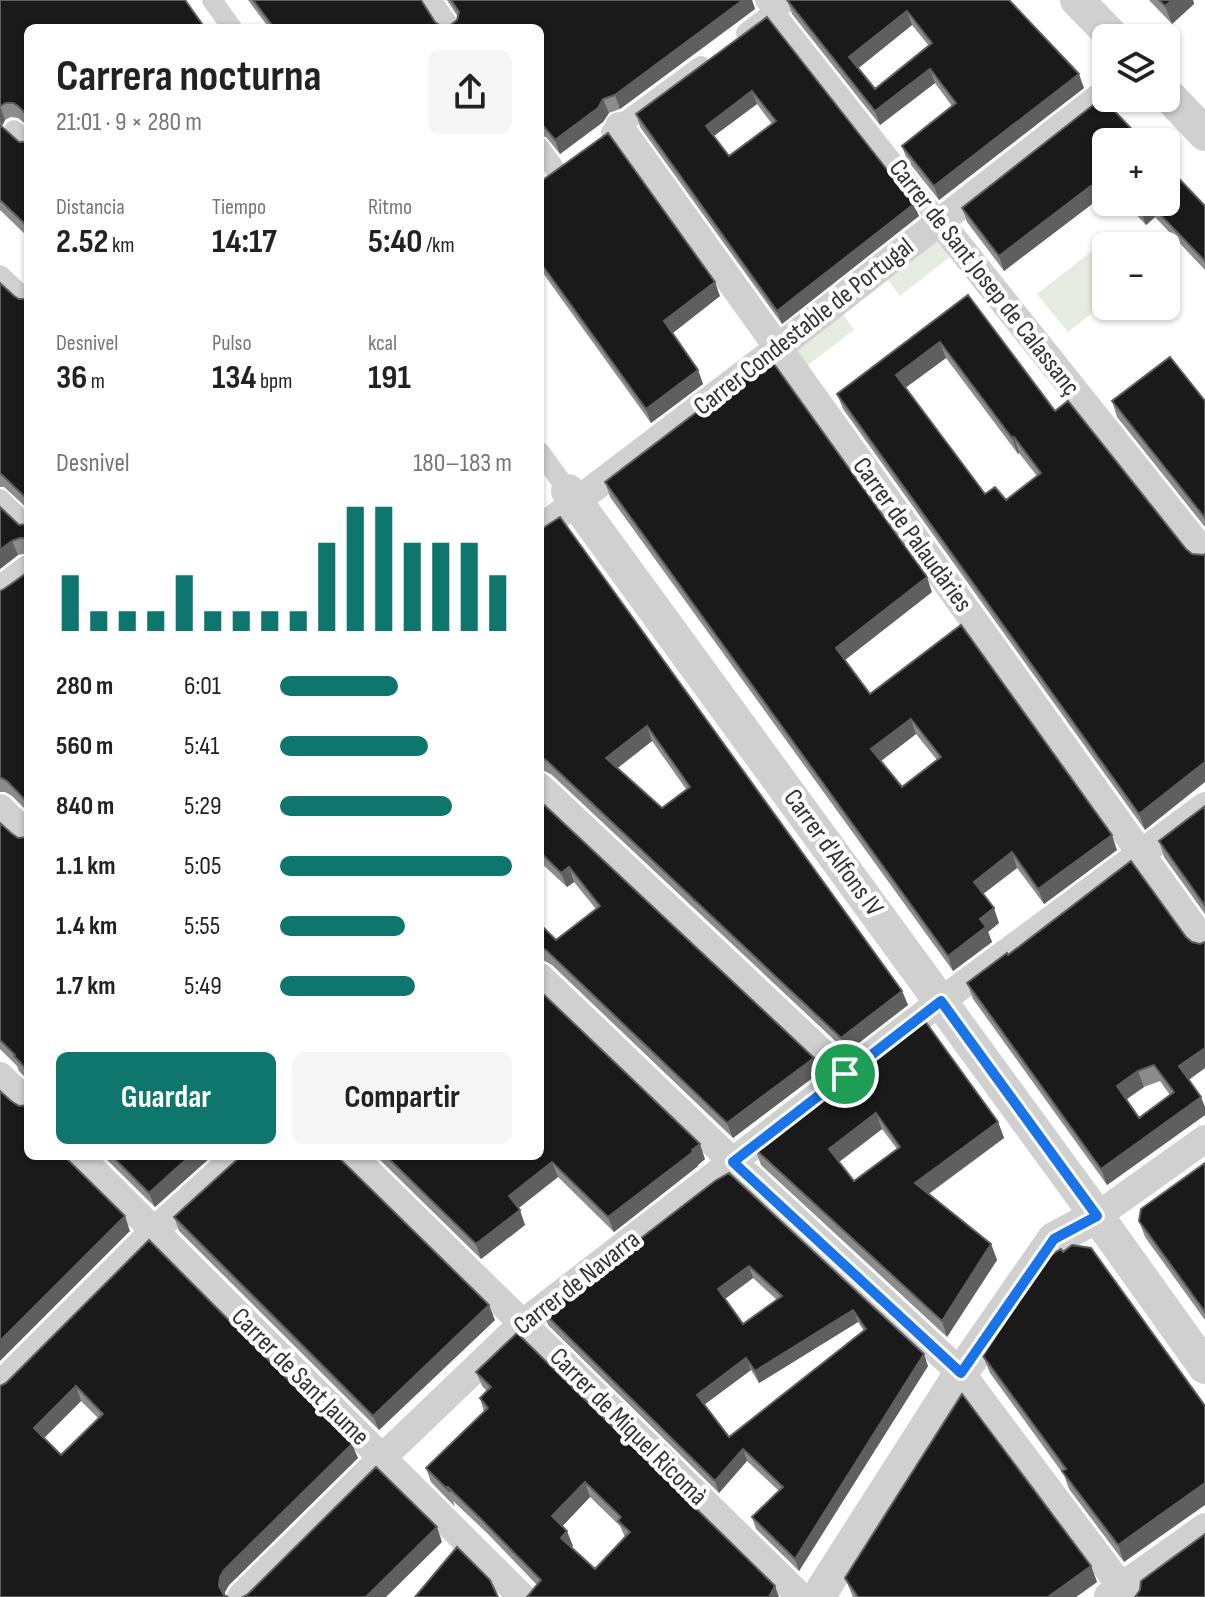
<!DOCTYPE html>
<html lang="es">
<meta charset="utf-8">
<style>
body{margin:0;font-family:"Sofia Sans Condensed",sans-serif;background:#f6f6f6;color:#222;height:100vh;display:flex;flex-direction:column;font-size:30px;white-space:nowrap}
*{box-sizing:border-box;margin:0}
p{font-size:26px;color:#767676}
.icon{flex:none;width:44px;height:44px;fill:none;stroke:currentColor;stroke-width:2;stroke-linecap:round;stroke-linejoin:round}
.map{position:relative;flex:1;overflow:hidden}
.side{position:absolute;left:24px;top:24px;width:520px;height:1136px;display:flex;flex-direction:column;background:#fff;border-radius:12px;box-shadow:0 2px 6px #0004}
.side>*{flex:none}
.tools{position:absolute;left:1092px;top:24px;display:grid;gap:16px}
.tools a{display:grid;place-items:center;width:88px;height:88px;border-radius:12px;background:#fff;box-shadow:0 2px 6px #0004;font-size:40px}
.pin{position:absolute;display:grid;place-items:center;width:68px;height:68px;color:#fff;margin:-34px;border:4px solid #fff;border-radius:50%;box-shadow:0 2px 8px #0007}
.round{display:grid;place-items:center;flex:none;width:84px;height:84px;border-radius:12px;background:#f6f6f6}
.head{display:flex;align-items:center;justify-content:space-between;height:136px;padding:0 32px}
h1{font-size:44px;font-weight:700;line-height:60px}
.metrics{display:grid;grid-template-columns:repeat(3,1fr);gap:12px;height:136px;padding:8px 32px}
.metrics div{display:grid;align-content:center}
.metrics b{font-size:34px;font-weight:700}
.metrics small{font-size:22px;font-weight:400}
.metrics p{font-size:22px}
.chart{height:224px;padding:16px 32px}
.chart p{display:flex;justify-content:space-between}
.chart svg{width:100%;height:144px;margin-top:8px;stroke:#0f766e;stroke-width:6}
.action{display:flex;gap:16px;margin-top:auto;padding:16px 32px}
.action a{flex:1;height:92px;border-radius:12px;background:#0f766e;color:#fff;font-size:32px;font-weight:700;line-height:92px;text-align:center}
.action a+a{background:#f6f6f6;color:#222}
ul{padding:0 32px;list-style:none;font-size:26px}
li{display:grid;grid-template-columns:128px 96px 1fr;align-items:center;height:60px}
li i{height:20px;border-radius:10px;background:#0f766e}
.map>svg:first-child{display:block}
.grass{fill:#e6ecdf}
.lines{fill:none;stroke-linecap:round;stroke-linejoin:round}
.pedestrian{stroke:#d0d0d0;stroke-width:20}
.minor{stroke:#d0d0d0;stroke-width:28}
.tertiary{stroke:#d0d0d0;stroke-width:34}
.wall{fill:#8c8c8c;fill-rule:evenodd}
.shaded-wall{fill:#5f5f5f}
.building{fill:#1a1a1a;stroke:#5f5f5f;stroke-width:2;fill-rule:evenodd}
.route-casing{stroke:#fff;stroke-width:16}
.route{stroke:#1a73e8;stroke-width:10}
.labels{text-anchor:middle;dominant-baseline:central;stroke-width:8;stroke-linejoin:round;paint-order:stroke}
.street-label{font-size:26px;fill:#333;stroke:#fff}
</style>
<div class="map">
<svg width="1205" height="1597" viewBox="0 0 1205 1597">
<rect width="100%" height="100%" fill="#fff"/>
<path class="grass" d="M 939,240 L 951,256 L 900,296 L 888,280 Z
M 1097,247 L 1106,259 L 1106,302 L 1068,332 L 1037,294 Z
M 843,314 L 854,330 L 803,369 L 791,353 Z"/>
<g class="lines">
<path class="pedestrian" d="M 212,0 L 232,28
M 431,0 L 451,28
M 765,0 L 939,221
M 746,33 L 789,0
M 14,130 L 28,144
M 611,132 L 701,66
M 540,148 L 557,172
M 0,275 L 28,301
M 540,452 L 568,491
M 0,499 L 28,527"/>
<path class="minor" d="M 619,126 L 1205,943
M 939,221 L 1205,554
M 540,529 L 778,348 L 1106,92
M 0,590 L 28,569
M 540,787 L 845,1074
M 0,808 L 28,836
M 540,977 L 733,1162 L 961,1373 L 1129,1597
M 0,1076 L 28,1104
M 79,1156 L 522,1597
M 352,1156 L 801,1597
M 1097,1216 L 1205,1139
M 0,1385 L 154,1231 L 237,1156
M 1108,1596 L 1205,1527
M 241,1597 L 382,1458 L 523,1323 L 941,1001 L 1205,806"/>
<path class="tertiary" d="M 1077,0 L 1114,38
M 1166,93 L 1205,134
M 568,491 L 1097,1216 L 1205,1367
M 822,1597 L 823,1589 L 961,1373 L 1054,1239 L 1097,1216"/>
</g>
<path class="wall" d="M 0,0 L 28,28 L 28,126 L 18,118 L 11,117 L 5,120 L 2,126 L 0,124 Z
M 248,0 L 421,0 L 435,22 L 441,26 L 448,27 L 457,20 L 458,17 L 447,0 L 752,0 L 755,9 L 620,109 L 609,113 L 603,122 L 560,154 L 546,137 L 540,136 L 540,28 L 269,28 Z
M 787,0 L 1009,0 L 1084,88 L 939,200 L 907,160 L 902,146 L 952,106 L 935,83 L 880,125 L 792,14 ZM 912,25 L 929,46 L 875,89 L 858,68 Z
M 1149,0 L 1193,0 L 1194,4 L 1172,24 Z
M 767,17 L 919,216 L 782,324 L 640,127 L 636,114 ZM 757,104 L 772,124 L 729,156 L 714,136 Z
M 0,125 L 19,142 L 25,142 L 28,141 L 28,237 L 0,210 Z
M 1106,142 L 1106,197 L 1099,204 L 1096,201 L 1004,271 L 967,222 L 962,208 Z
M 540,182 L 720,296 L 673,333 L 698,370 L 703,384 L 651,423 L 540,269 Z
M 1124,202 L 1166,202 L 1205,206 L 1205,270 L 1155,217 L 1146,225 Z
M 0,283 L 14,296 L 19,299 L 26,299 L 28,298 L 28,509 L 4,487 L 0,487 Z
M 968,295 L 1055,411 L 1145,830 L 843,409 L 837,394 ZM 946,358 L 1018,454 L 1019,453 L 1037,476 L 1006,500 L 985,494 L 905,388 Z
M 1112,401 L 1205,401 L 1205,527 L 1117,417 Z
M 605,482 L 932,592 L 845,660 L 870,694 L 1117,850 L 1044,904 L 1017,868 L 983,894 L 999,923 L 988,932 L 992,942 L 953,971 L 610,497 ZM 916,734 L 937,760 L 902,787 L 881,761 Z
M 28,524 L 28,553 L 18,555 L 0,569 L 19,525 Z
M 540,530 L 902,991 L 908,1005 L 847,1052 L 552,775 L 543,770 L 540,771 ZM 652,741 L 686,789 L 662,808 L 618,768 Z
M 28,572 L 28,812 L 12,796 L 5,792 L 0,792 L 0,591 L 4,589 Z
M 540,801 L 814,1058 L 819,1073 L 733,1138 L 552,965 L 543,960 L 540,961 L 540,925 L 556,940 L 596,909 L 574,882 L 567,887 L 540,862 Z
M 1205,806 L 1205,914 L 1164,857 L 1159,841 Z
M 0,823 L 11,833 L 18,838 L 28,837 L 28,1080 L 19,1071 L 17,1066 L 0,1049 Z
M 1192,942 L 1200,944 L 1205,942 L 1205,1068 L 1189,1080 L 1205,1107 L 1205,1115 L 1107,1185 L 973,999 L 967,983 L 1008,955 ZM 1160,1081 L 1170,1095 L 1139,1118 L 1126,1100 L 1144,1087 Z
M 922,1017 L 998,1122 L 1004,1138 L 929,1194 L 991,1244 L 997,1260 L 947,1337 L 761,1165 L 755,1149 ZM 882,1129 L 897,1149 L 854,1181 L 839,1162 Z
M 103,1156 L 212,1156 L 155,1207 Z
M 376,1156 L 540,1156 L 705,1159 L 698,1165 L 698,1166 L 614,1232 L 558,1177 L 518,1208 L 525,1225 L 481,1259 Z
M 1205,1163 L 1205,1320 L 1145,1237 L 1139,1221 Z
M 715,1181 L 928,1366 L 799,1571 L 756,1529 L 752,1517 L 779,1491 L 747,1461 L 719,1493 L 548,1325 L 544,1313 ZM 753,1278 L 777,1300 L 743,1324 L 725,1299 ZM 858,1322 L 864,1331 L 729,1437 L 704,1405 L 751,1370 L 759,1383 Z
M 174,1217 L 495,1320 L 379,1430 L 179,1231 Z
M 149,1240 L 358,1458 L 229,1585 L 225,1592 L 225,1595 L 0,1597 L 6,1383 ZM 81,1401 L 98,1418 L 61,1455 L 44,1438 Z
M 1046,1258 L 1124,1562 L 1069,1489 L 1064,1475 L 990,1373 L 983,1356 Z
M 476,1372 L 779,1597 L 537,1585 L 487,1533 L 453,1501 L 455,1507 L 431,1482 L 426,1468 L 484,1412 L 480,1398 L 487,1391 L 482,1386 ZM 590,1497 L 620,1526 L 625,1537 L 595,1569 L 571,1547 L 573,1546 L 562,1526 Z
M 1091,1566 L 1097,1582 L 1076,1597 L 853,1597 L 845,1578 Z"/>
<path class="shaded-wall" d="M 743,0 L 752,0 L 755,9 L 620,109 L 615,95 Z
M 1172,0 L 1193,0 L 1194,4 L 1172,24 L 1165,6 Z
M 907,11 L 912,25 L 855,71 L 849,57 Z
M 930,69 L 935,83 L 880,125 L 875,111 Z
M 1079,74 L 1084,88 L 939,200 L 934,186 Z
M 752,91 L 757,104 L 711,138 L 706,126 Z
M 603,99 L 609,113 L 603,122 L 560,154 L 555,140 Z
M 0,106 L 5,120 L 2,126 L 0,121 Z
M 1106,178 L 1106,197 L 1099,204 L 1094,190 Z
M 1091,186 L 1096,201 L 1004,271 L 999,256 Z
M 1149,203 L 1155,217 L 1146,225 L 1141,211 Z
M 914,204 L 919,216 L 782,324 L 777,311 Z
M 715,282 L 720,296 L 670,335 L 664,321 Z
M 940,342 L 946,358 L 901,391 L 896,375 Z
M 698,370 L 703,384 L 651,423 L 646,409 Z
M 1014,437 L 1019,453 L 1018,454 L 1012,438 Z
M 12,541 L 18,555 L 0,569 L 0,550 Z
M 927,577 L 932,592 L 841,663 L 836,648 Z
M 911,719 L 916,734 L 877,764 L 871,749 Z
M 647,726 L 652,741 L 612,772 L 606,758 Z
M 1205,762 L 1205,782 L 1145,830 L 1139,814 Z
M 1112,835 L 1117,850 L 1044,904 L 1038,889 Z
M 1012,852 L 1017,868 L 979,897 L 974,882 Z
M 569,867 L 574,882 L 567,887 L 561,873 Z
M 994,908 L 999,923 L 988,932 L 992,942 L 953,971 L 948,956 L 980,919 Z
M 902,991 L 908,1005 L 847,1052 L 841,1038 Z
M 1205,1048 L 1205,1068 L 1185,1082 L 1179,1066 Z
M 814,1058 L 819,1073 L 733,1138 L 727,1123 Z
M 1138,1071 L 1144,1087 L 1122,1102 L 1117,1086 Z
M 1201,1097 L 1205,1107 L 1205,1115 L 1107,1185 L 1101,1169 Z
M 876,1113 L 882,1129 L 835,1165 L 829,1149 Z
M 998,1122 L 1004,1138 L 921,1199 L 915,1183 Z
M 700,1144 L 705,1159 L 698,1165 L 698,1166 L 614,1232 L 608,1217 Z
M 190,1156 L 212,1156 L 155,1207 L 149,1193 Z
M 552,1162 L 558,1177 L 515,1211 L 509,1196 Z
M 520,1210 L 525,1225 L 481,1259 L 476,1244 Z
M 125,1216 L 130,1231 L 0,1361 L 0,1341 Z
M 991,1244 L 997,1260 L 947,1337 L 942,1321 Z
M 749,1266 L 753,1278 L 722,1301 L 718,1289 Z
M 489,1305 L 495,1320 L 379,1430 L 373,1416 Z
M 853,1310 L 858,1322 L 759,1383 L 755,1371 Z
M 924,1354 L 928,1366 L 799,1571 L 795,1559 Z
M 746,1358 L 751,1370 L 701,1407 L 697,1395 Z
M 76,1386 L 81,1401 L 39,1443 L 34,1428 Z
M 352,1444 L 358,1458 L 229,1585 L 225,1592 L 225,1597 L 219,1586 L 220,1577 L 224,1570 Z
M 743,1449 L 747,1461 L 719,1493 L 715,1481 Z
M 585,1482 L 590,1497 L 558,1531 L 552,1516 Z
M 1205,1483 L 1205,1505 L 1124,1562 L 1118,1545 Z
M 437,1527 L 442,1542 L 386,1597 L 366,1597 Z
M 567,1531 L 573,1546 L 566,1552 L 561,1538 Z
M 1091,1566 L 1097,1582 L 1076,1597 L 1048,1597 Z
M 775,1586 L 779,1597 L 769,1597 Z"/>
<path class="building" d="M 0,0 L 185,0 L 205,28 L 28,28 L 28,116 L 18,106 L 13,103 L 6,103 L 0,106 Z
M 253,0 L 421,0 L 435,22 L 441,26 L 448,27 L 457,20 L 459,12 L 451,0 L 743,0 L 615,95 L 603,99 L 598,108 L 555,140 L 540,122 L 540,28 L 274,28 Z
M 787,0 L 1009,0 L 1079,74 L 934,186 L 902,146 L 956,103 L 930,69 L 875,111 ZM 907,11 L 932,43 L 875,89 L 849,57 Z
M 1159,0 L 1172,0 L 1165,6 Z
M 767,17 L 914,204 L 777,311 L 636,114 ZM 752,91 L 776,121 L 729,156 L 706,126 Z
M 1102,98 L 1144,142 L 1106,142 L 1106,178 L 1094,190 L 1091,186 L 999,256 L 962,208 Z
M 0,125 L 19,142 L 25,142 L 28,141 L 28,227 L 0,200 Z
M 608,133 L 715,282 L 664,321 L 698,370 L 646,409 L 540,262 L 540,182 Z
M 1166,165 L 1205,206 L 1205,261 L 1149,203 L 1141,211 L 1132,202 L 1166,202 Z
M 0,283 L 14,296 L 19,299 L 26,299 L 28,298 L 28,500 L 0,473 Z
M 968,295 L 1055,411 L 1068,401 L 1186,549 L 1192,554 L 1203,555 L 1205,554 L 1205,762 L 1139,814 L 837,394 ZM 940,342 L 1012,438 L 1014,437 L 1041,473 L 1006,500 L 995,487 L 985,494 L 896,375 Z
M 769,357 L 927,577 L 836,648 L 870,694 L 961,625 L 1112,835 L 1038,889 L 1012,852 L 974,882 L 994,908 L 980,919 L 986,927 L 948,956 L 605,482 ZM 911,719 L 941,757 L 902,787 L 871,749 Z
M 1170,357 L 1205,401 L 1205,518 L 1112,401 Z
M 0,507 L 19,525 L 28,524 L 28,538 L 20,538 L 12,541 L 0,550 Z
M 560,517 L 902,991 L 841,1038 L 546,760 L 540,757 L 540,530 ZM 647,726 L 690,787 L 662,808 L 606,758 Z
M 28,572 L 28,803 L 7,781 L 0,777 L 0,591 L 4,589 Z
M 540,801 L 814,1058 L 727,1123 L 546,950 L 540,947 L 541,925 L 556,940 L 600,906 L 569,867 L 561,873 L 540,852 Z
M 1205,806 L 1205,906 L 1159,841 Z
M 0,823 L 11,833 L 18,838 L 28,837 L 28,1071 L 14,1056 L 15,1055 L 0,1040 Z
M 1131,861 L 1186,937 L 1192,942 L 1200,944 L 1205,942 L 1205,1048 L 1179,1066 L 1201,1097 L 1101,1169 L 967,983 L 1007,953 L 1008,955 ZM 1154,1065 L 1174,1092 L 1139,1118 L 1117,1086 L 1138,1071 Z
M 540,991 L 700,1144 L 692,1150 L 693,1152 L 608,1217 L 552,1162 L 509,1196 L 520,1210 L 476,1244 L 386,1156 L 540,1156 Z
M 922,1017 L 998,1122 L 915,1183 L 991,1244 L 942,1321 L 755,1149 ZM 876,1113 L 900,1147 L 854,1181 L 829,1149 Z
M 0,1091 L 11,1101 L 19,1106 L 28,1105 L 28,1156 L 64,1156 L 125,1216 L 0,1341 Z
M 112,1156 L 190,1156 L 149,1193 Z
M 241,1156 L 337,1156 L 489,1305 L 373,1416 L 174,1217 Z
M 1205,1163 L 1205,1312 L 1139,1221 L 1141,1209 Z
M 729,1173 L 924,1354 L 795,1559 L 752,1517 L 783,1487 L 743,1449 L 715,1481 L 544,1313 L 715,1181 ZM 749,1266 L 782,1296 L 743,1324 L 718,1289 ZM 853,1310 L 866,1329 L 729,1437 L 697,1395 L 746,1358 L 755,1371 Z
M 149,1240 L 352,1444 L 224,1570 L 220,1577 L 219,1586 L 224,1595 L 228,1597 L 0,1597 L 0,1386 L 6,1383 ZM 76,1386 L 103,1414 L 61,1455 L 34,1428 Z
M 1072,1245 L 1091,1248 L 1205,1406 L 1205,1483 L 1118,1545 L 1062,1471 L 1066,1469 L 983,1356 L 1046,1258 L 1061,1249 L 1063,1252 Z
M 517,1333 L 775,1586 L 769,1597 L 527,1597 L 541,1580 L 481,1519 L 447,1486 L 450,1492 L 426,1468 L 488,1408 L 480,1398 L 491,1387 L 476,1372 ZM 585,1482 L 621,1517 L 618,1521 L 630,1532 L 595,1569 L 561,1538 L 567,1531 L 552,1516 Z
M 962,1394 L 1091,1566 L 1048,1597 L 858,1597 L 845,1578 Z
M 376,1467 L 437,1527 L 366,1597 L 243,1597 L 248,1594 Z
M 1205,1534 L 1205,1597 L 1135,1597 L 1140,1590 L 1141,1581 Z
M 457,1547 L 490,1580 L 498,1597 L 415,1597 Z"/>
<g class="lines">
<g class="route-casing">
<path id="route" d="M 941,1001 L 1097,1216 L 1054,1239 L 961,1373 L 733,1162 Z"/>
</g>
<use href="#route" class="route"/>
</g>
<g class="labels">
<g class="street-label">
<text transform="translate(984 278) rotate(52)">Carrer de Sant Josep de Calassanç</text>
<text transform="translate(804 327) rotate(-38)">Carrer Condestable de Portugal</text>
<text transform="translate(912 535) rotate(54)">Carrer de Palaudàries</text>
<text transform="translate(833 853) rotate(54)">Carrer d'Alfons IV</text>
<text transform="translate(577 1283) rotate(-38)">Carrer de Navarra</text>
<text transform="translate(300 1377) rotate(45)">Carrer de Sant Jaume</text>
<text transform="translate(628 1427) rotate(45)">Carrer de Miquel Ricomà</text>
</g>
</g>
</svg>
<div class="tools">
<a><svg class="icon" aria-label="layers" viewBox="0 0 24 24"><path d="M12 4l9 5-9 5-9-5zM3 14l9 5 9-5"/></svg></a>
<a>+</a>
<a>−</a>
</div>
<div class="pin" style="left:845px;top:1074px;background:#1e9e55"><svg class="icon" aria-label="arrive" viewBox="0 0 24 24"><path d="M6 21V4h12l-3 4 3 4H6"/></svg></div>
<section class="side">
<div class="head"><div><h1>Carrera nocturna</h1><p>21:01 · 9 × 280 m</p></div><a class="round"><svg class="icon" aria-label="share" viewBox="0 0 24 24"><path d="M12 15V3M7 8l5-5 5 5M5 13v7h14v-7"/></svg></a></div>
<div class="metrics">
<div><p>Distancia</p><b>2.52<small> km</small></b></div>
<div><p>Tiempo</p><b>14:17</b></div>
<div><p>Ritmo</p><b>5:40<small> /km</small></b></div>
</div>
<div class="metrics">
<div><p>Desnivel</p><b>36<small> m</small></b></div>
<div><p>Pulso</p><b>134<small> bpm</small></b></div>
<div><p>kcal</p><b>191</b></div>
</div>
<div class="chart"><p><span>Desnivel</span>180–183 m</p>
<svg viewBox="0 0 160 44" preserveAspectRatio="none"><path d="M5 44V27M15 44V38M25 44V38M35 44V38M45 44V27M55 44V38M65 44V38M75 44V38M85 44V38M95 44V17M105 44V6M115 44V6M125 44V17M135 44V17M145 44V17M155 44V27"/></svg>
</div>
<ul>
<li><b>280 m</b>6:01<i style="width:51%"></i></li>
<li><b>560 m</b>5:41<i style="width:64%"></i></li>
<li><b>840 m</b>5:29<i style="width:74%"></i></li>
<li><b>1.1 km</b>5:05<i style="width:100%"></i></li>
<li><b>1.4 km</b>5:55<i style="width:54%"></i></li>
<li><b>1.7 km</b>5:49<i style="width:58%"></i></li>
</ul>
<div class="action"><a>Guardar</a><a>Compartir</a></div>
</section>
</div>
